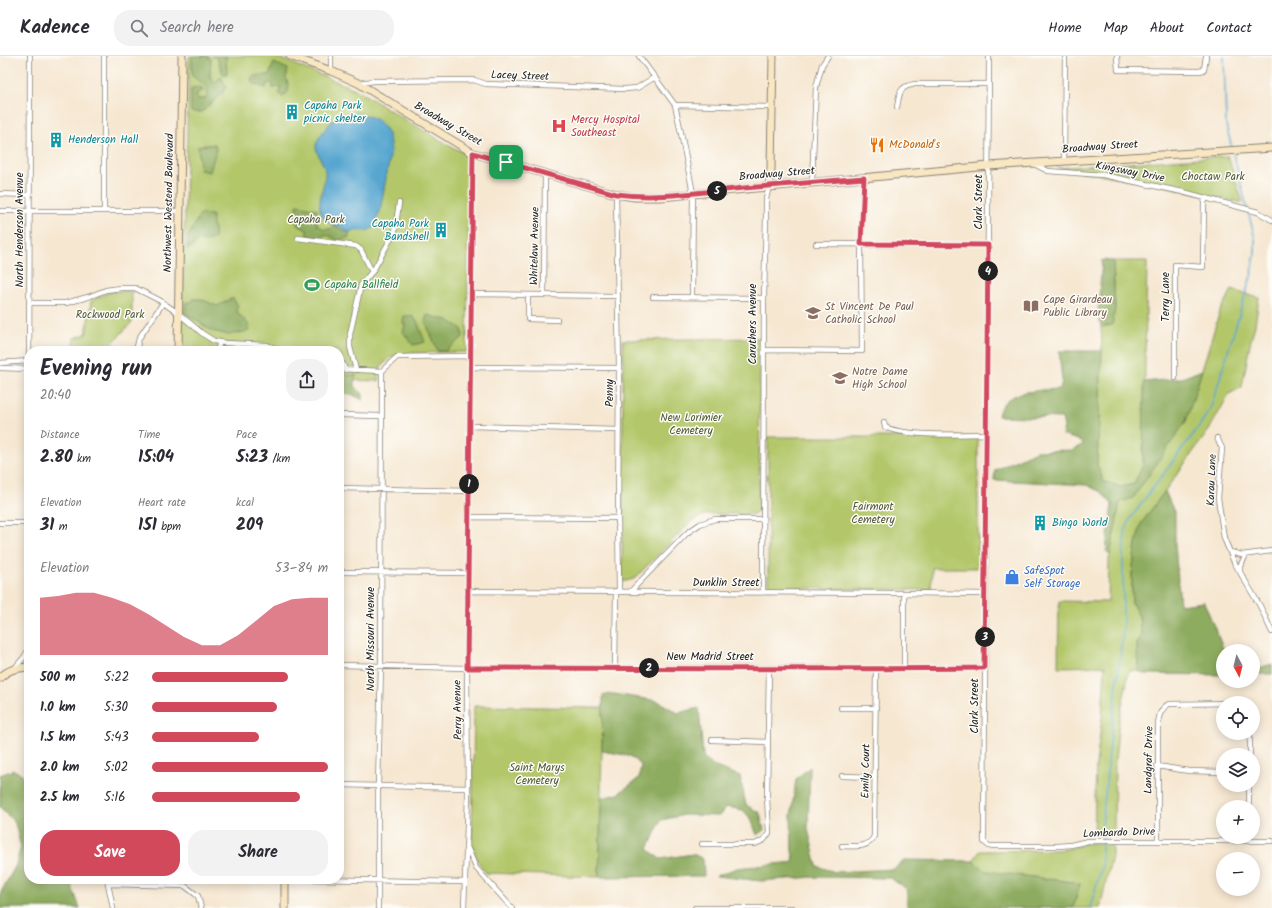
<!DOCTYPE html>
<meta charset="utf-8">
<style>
body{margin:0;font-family:Kalam,sans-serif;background:#f2f2f3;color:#2b2b33;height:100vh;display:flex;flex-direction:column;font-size:15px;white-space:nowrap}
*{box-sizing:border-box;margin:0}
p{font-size:13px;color:#7c7c81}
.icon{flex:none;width:22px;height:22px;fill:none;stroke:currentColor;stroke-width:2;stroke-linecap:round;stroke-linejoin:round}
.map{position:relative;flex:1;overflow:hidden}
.drawer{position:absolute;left:24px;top:290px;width:320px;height:538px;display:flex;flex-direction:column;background:#fff;border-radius:16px;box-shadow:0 2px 10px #0003}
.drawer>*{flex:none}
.needle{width:26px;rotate:173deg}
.tools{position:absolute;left:1216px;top:588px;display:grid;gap:8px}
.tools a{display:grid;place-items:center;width:44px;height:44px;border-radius:50%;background:#fff;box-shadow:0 2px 10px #0003;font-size:20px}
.pin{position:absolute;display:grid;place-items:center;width:34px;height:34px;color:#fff;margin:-17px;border-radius:8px;box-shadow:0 2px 6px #0006}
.km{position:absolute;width:20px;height:20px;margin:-10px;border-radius:50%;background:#222;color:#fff;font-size:11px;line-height:20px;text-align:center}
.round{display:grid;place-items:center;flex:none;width:42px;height:42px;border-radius:16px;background:#f2f2f3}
.headline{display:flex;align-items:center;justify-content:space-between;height:68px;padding:0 16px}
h1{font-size:22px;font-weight:600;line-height:30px}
.metrics{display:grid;grid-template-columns:repeat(3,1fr);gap:6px;height:68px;padding:4px 16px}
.metrics div{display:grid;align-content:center}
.metrics b{font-size:17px;font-weight:600}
.metrics small{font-size:11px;font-weight:400}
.metrics p{font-size:11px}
.chart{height:112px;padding:8px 16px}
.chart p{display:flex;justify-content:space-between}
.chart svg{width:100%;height:72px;margin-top:4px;fill:#d1495b;opacity:.7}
.button{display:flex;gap:8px;margin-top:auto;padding:8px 16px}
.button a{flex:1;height:46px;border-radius:16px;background:#d1495b;color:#fff;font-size:16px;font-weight:600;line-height:46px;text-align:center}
.button a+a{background:#f2f2f3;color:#2b2b33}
ul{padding:0 16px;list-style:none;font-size:13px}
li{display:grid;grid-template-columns:64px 48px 1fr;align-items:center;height:30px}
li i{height:10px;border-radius:5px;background:#d1495b}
header{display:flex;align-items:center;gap:24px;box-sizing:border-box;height:56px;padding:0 20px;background:#fff;border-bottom:1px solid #e1e1e2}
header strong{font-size:19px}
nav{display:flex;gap:22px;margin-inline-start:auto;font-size:14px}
.search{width:280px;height:36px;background:#f2f2f3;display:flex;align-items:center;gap:10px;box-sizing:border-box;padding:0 14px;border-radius:16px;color:#7c7c81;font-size:15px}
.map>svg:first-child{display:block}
.green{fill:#b3c76b;stroke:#687244}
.forest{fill:#8eac5f;stroke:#55643e}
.water{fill:#56a6d0;stroke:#396176}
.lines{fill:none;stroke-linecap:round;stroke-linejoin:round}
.stream{stroke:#56a6d0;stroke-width:1.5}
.street-casing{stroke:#898276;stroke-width:6}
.secondary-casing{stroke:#898276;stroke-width:9}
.street{stroke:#fff;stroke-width:4.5}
.secondary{stroke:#f9e7c3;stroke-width:7}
.route-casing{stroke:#fff;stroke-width:8}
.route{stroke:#d1495b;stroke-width:5}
.labels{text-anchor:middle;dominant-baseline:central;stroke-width:3;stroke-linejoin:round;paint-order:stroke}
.street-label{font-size:11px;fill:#1c1c1c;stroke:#fdfcf7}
.culture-label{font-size:11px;fill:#0d838f;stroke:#fdfcf7;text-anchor:start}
.health-label{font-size:11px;fill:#be3a42;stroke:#fdfcf7;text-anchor:start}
.food-label{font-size:11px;fill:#c56008;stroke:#fdfcf7;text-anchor:start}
.park-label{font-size:11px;fill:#515838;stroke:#fdfcf7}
.leisure-label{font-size:11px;fill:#27864d;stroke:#fdfcf7;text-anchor:start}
.education-label{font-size:11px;fill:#785e54;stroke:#fdfcf7;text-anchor:start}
.shop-label{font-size:11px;fill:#366cbe;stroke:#fdfcf7;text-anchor:start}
</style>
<header>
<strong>Kadence</strong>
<div class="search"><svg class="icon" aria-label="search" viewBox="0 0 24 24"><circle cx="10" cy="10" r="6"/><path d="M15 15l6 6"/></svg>Search here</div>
<nav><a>Home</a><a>Map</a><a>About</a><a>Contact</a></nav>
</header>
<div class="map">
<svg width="1272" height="852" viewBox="0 0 1272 852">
<rect width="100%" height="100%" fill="#fdfcf7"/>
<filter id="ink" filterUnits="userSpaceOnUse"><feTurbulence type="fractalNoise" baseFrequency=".025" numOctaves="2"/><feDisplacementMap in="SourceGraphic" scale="8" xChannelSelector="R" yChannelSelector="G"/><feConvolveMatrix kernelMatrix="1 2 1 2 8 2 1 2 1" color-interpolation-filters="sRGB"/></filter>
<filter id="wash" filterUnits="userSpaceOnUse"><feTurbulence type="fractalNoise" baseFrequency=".012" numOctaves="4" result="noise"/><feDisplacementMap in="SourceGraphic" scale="16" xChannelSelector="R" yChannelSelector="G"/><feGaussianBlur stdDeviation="0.9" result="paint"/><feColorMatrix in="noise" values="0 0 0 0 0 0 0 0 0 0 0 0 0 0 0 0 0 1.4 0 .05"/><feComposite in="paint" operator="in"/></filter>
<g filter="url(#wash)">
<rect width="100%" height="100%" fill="#f6e7d1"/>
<path class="green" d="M 189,0 L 274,0 L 355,33 L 431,79 L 469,100 L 467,296 L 406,297 L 393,300 L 381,310 L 379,325 L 339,324 L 339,295 L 181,295 Z
M 1228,100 L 1243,147 L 1140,125 L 1057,112 Z
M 1113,205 L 1147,205 L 1143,409 L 1134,428 L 1121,431 L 1104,426 L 1097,409 L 1102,295 L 1101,271 L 1112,269 L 1115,253 Z
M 1232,234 L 1259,242 L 1255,269 L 1250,288 L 1242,331 L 1229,338 L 1209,374 L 1141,468 L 1136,488 L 1132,518 L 1132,547 L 1139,560 L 1141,578 L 1137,588 L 1138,615 L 1129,615 L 1119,665 L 1115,704 L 1114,779 L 1094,779 L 1096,708 L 1102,662 L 1105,610 L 1058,611 L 1059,545 L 1108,546 L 1109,504 L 1120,446 L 1186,365 L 1220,255 Z
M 121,235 L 132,235 L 132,266 L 105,295 L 75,295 L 74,282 L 86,278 L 91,245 L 109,236 Z
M 760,282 L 759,453 L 755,458 L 706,458 L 693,464 L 634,523 L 622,526 L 623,284 Z
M 768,381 L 978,381 L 978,512 L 932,512 L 931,534 L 768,532 Z
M 474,650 L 603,652 L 599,821 L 486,817 L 477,804 L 472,786 Z
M 1087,787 L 1112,787 L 1112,800 L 1100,852 L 1073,852 L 1080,827 L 985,815 L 973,805 L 980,795 L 1058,794 L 1071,792 Z"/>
<path class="forest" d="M 192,0 L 206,0 L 211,3 L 210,20 L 214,27 L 221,21 L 226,30 L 223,36 L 202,56 L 191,56 L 191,32 L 202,31 L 203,35 L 198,36 L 196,42 L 200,43 L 206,42 C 211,30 200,26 192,20 Z
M 213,0 L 226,0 L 227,18 L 223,18 L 217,2 Z
M 274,7 L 288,13 L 286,22 L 289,30 L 288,36 L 283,41 L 279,38 L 280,30 L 276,32 L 272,32 L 273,28 L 270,27 L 267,28 L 266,32 L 253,28 L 251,25 L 252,21 L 259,19 L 269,19 Z
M 215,88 L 216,94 L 210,116 L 200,114 L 198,90 Z
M 297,149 L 317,153 L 317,169 L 324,173 L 331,173 L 334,170 L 349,177 L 349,181 L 338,185 L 330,180 L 325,179 L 318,182 L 307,180 L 307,174 L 297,169 L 297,158 L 300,157 L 300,155 L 297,153 Z
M 200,158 L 212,159 L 215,182 L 204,186 L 199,184 L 187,194 L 188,181 Z
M 1102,204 L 1113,205 L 1115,253 L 1112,269 L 1101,271 L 1098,256 Z
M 233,242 L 238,250 L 236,254 C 239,260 245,264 249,269 L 249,275 L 229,279 L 212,275 L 185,257 L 186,246 L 192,246 L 193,243 L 201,243 L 217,250 Z
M 427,259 L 448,264 L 462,273 L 463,281 L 446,295 L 438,295 L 425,265 Z
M 404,260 L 412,260 L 417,265 L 425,286 L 413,289 L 403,276 L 405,269 L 403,267 Z
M 1059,295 L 1102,295 L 1097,409 L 1104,426 L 1121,431 L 1134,428 L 1143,409 L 1144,326 L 1182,322 L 1202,314 L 1186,365 L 1133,442 L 1120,446 L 1110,499 L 1106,495 L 1112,448 L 1101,436 L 1087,429 L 994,424 L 995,414 L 1036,395 L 1072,394 L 1084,388 L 1078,384 L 1062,379 L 1064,371 L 1062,362 L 998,360 C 999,356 1000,351 1003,348 C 1013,334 1044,334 1060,333 L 1062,325 Z
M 339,319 L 356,319 L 354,328 L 358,334 L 363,338 L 363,344 L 351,338 L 339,337 Z
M 1165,435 L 1175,458 L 1175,488 L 1180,549 L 1204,546 L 1223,592 L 1227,595 L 1223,595 L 1223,619 L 1145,618 L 1138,615 L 1137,588 L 1141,578 L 1139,560 L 1132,547 L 1132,518 L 1136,488 L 1141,468 Z
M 1272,608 L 1272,618 L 1253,618 L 1253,611 L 1256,613 Z
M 614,638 L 658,645 L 678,657 L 699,652 L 703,700 L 713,710 L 740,720 L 746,749 L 760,757 L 764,774 L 757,779 L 751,763 L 743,754 L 727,751 L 719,760 L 684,759 L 661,764 L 648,793 L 660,803 L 693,798 L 703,803 L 704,820 L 599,821 L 601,742 L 618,738 L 639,722 L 641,709 L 630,700 L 602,695 L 603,639 Z
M 810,711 L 808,773 L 817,810 L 835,816 L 894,813 L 905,804 L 973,805 L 985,815 L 1080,827 L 1073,852 L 907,852 L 907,833 L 890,822 L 814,821 L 761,825 L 716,820 L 737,812 L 794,806 L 792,795 L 791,760 L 796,723 Z
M 13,714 L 22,718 L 28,737 L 27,760 L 29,763 L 29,823 L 69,823 L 80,852 L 0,852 L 1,836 L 16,809 L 21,791 L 15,767 L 0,751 L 0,719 Z"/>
<path class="water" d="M 357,57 C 381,62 389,70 391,95 L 380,155 L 374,171 L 367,175 L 353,174 L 351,176 L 347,176 C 341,167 328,171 322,159 C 316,148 324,132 325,120 C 327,109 317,102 316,91 C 315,84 330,66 336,62 C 342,58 350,58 357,57 Z"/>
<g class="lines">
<path class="stream" d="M 1224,0 L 1226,69 L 1232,92
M 1233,97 L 1247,152
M 1090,852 L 1102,809 L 1102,770 L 1109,697 L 1123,575 L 1123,498 L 1125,476 L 1130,463 L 1200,369 L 1211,351 L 1252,217 L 1255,197 L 1255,183 L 1248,155"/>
</g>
</g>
<g filter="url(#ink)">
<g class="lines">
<g class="street-casing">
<path id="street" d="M 104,0 L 104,155
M 331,0 L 331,15
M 639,0 L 675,49 L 679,67 L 693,137 L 692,241
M 989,0 L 984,786 L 989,790 L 1058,790 L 1071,789 L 1088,785 L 1272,785
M 1117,0 L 1118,14 L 1199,15 L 1204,14 L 1206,0
M 359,27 L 374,25 L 474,24 L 486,28 L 625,33 L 637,32 L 655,21
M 675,49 L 772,51
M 897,51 C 900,37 898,31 915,28 L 989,28
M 1064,104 L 1065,0
M 1034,108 L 1048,115 L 1103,119 L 1183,136 L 1258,156 L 1272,164
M 812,126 L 816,31 L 822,9 L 828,0
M 0,138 L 29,139
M 616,138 L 619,312 L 618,462 L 619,535
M 0,155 L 180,155
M 298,182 L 356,190 L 361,194 L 372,216
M 816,188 L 988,189
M 472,238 L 617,240
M 528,239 L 528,263 L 557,264
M 544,239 L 545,118
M 653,241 L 764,242
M 29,247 L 66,247 L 88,241 L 106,234 L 121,232 L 135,232 L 159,244 L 178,257 L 203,278 L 214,285 L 225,287 L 267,289 L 281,295
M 764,294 L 862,295 L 861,188 L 864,122
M 136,295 L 139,282 L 163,247
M 218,295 L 219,286
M 339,306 L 343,308 L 345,314
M 0,307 L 28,305
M 470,311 L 619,312
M 0,312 L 28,313
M 339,313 L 382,315 L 397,301 L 471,300
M 356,314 L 350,291 L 350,278 L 361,229 L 374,213 L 395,175 L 399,147
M 1175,322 L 1175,209 L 1203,211 L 1204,147 L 1206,142
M 29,348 L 30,0
M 339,359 L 381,360
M 884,366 L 885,371 C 905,381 962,378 987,378
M 470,370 L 619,374
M 1217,382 L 1222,392 L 1218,442 L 1224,482 L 1234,506 L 1260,550 L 1272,576
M 339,432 L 469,435
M 469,461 L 618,462
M 0,467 L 29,467
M 29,476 L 28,513 L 29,554
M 1230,496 L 1242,499 L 1272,495
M 1240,515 L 1240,510 L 1246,499
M 339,516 L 468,517
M 468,535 L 904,537 L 985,538
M 630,536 L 687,477 L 700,468 L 715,463 L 763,463
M 763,536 L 764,242 L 766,160 L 766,143 L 769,130
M 904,537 L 904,613
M 339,609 L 467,612 L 769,612 L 876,613 L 985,612
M 15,612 L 25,600 L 29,592
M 615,612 L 616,535
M 841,652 L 876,652
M 712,684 L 768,686
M 1250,699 L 1250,677
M 1157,710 L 1189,715 L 1223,716
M 842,720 L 875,721
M 339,729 L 468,732
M 1249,751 L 1249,729
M 1158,784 L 1158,668 C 1159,659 1161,652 1169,648 L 1236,647
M 702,788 L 755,788 L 764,784 L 769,777 L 767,742 L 769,612
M 842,790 C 853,790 869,793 874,780 L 876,613
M 468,793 L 476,812 L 512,852
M 107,823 L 113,852
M 310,823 L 464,826
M 109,828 L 185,830 L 198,840 L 201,852
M 378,852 L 378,730 L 381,610 L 382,315
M 464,852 L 468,740 L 467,612 L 473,97
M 695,852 L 792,852"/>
</g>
<g class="secondary-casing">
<path id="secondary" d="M 290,0 L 331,15 L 358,27 L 473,97 L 616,138 L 635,141 L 660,141 L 989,110 L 1272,92
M 769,130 L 771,113 L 773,0
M 178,295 L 182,0
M 0,622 C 8,613 17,612 29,611
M 285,852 L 285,823"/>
</g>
<use href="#street" class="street"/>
<use href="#secondary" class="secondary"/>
</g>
</g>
<g class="lines" filter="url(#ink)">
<g class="route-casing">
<path id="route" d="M 473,97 L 616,138 C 656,143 693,137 734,133 C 777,129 820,126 864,122 L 861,188 L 988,189 L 984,612 C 812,614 639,612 467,612 Z"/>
</g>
<use href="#route" class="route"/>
</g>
<defs>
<g id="building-bare" transform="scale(1.2)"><path d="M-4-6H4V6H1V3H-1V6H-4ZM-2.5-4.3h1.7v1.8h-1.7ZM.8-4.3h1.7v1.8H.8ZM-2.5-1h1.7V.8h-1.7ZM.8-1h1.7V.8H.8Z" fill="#0f9aa8" stroke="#fdfcf7" stroke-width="2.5" paint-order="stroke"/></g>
<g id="hospital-bare" transform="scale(1.2)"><path d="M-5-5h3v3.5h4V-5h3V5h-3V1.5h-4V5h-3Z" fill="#e0444e" stroke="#fdfcf7" stroke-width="2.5" paint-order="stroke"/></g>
<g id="restaurant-bare" transform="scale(1.2)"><path d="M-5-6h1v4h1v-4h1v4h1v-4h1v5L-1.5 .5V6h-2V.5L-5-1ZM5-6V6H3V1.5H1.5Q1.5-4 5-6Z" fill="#e8710a" stroke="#fdfcf7" stroke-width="2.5" paint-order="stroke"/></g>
<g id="stadium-bare" transform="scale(1.2)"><path d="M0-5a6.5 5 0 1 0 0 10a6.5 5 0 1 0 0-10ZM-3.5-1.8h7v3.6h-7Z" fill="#2e9e5b" stroke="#fdfcf7" stroke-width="2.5" paint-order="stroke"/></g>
<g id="library-bare" transform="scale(1.2)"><path d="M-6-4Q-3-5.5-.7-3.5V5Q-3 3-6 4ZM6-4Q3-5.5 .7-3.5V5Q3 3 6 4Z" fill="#8d6e63" stroke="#fdfcf7" stroke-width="2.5" paint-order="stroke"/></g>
<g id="school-bare" transform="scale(1.2)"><path d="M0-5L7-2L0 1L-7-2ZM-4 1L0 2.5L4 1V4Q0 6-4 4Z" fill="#8d6e63" stroke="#fdfcf7" stroke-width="2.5" paint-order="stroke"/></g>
<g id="shop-bare" transform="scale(1.2)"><path d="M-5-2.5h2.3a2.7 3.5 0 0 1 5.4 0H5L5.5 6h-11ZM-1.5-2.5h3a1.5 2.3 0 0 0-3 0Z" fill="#3f7fe0" stroke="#fdfcf7" stroke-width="2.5" paint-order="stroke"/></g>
</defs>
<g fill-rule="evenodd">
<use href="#building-bare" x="292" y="56"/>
<use href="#hospital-bare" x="559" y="70"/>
<use href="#building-bare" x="56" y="84"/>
<use href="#restaurant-bare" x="877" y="89"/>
<use href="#building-bare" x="441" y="174"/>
<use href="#stadium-bare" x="312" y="229"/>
<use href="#library-bare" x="1031" y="250"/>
<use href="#school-bare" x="813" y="257"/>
<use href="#school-bare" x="840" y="322"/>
<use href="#building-bare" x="1040" y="467"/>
<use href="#shop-bare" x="1012" y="521"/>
</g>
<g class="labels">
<g class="street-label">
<text transform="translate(520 20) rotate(2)">Lacey Street</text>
<text transform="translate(448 68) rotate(30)">Broadway Street</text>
<text transform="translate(1100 91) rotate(-4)">Broadway Street</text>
<text transform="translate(1130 116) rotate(11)">Kingsway Drive</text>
<text transform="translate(777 118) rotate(-5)">Broadway Street</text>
<text transform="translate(979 146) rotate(-90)">Clark Street</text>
<text transform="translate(169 147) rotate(-89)">Northwest Westend Boulevard</text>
<text transform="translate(20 174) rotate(-90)">North Henderson Avenue</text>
<text transform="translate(535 190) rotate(-89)">Whitelaw Avenue</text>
<text transform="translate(1166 241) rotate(-90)">Terry Lane</text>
<text transform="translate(753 268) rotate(-90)">Caruthers Avenue</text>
<text transform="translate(610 337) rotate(-90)">Penny</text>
<text transform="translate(1212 424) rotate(-88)">Karau Lane</text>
<text x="726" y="527">Dunklin Street</text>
<text transform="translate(371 583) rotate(-90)">North Missouri Avenue</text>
<text x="710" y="601">New Madrid Street</text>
<text transform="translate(975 650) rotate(-90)">Clark Street</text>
<text transform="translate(458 654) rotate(-91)">Perry Avenue</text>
<text transform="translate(1149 704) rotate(-89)">Landgraf Drive</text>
<text transform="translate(866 715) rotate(-89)">Emily Court</text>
<text transform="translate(1119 777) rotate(-2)">Lombardo Drive</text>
</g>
<g class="culture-label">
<text x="304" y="50">Capaha Park<tspan x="304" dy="13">picnic shelter</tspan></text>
<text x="68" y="84">Henderson Hall</text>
<text x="429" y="168" text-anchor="end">Capaha Park<tspan x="429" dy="13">Bandshell</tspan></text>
<text x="1052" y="467">Bingo World</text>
</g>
<g class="health-label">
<text x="571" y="64">Mercy Hospital<tspan x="571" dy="13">Southeast</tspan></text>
</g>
<g class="food-label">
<text x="889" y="89">McDonald's</text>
</g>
<g class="park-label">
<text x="1213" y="121">Choctaw Park</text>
<text x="316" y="164">Capaha Park</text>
<text x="110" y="259">Rockwood Park</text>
<text x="691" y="362">New Lorimier<tspan x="691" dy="13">Cemetery</tspan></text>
<text x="873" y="451">Fairmont<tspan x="873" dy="13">Cemetery</tspan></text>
<text x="537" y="712">Saint Marys<tspan x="537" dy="13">Cemetery</tspan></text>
</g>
<g class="leisure-label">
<text x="324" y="229">Capaha Ballfield</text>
</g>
<g class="education-label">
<text x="1043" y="244">Cape Girardeau<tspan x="1043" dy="13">Public Library</tspan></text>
<text x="825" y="251">St Vincent De Paul<tspan x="825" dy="13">Catholic School</tspan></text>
<text x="852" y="316">Notre Dame<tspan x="852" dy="13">High School</tspan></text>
</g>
<g class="shop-label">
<text x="1024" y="515">SafeSpot<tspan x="1024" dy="13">Self Storage</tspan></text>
</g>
</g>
</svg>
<div class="tools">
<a><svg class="needle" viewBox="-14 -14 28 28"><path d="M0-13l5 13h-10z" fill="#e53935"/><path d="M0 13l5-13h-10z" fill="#7c7c81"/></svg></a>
<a><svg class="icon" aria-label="locate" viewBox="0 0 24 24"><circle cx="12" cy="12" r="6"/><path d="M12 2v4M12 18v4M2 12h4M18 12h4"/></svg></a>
<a><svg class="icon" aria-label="layers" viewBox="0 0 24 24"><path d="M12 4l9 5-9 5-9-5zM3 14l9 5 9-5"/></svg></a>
<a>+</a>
<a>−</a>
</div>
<div class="pin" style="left:506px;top:106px;background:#1e9e55"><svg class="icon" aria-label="arrive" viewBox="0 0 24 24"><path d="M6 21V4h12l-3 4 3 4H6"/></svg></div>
<b class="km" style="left:469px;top:428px">1</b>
<b class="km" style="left:649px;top:612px">2</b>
<b class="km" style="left:985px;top:581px">3</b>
<b class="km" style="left:988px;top:215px">4</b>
<b class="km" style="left:717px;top:135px">5</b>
<section class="drawer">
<div class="headline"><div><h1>Evening run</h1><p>20:40</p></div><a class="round"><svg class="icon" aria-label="share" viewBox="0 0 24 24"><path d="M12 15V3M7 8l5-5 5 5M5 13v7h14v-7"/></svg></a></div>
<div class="metrics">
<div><p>Distance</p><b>2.80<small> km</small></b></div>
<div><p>Time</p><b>15:04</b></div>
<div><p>Pace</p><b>5:23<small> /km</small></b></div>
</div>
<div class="metrics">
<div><p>Elevation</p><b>31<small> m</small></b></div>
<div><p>Heart rate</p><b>151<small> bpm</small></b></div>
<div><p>kcal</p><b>209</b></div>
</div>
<div class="chart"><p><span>Elevation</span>53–84 m</p>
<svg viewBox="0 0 160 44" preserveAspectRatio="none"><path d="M0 44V9L10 8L20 6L30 6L40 9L50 13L60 19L70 26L80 33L90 38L100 38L110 32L120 23L130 14L140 10L150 9L160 9V44z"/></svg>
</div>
<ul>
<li><b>500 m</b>5:22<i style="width:77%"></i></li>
<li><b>1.0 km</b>5:30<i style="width:71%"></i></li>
<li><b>1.5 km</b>5:43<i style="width:61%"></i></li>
<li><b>2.0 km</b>5:02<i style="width:100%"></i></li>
<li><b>2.5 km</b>5:16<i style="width:84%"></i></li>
</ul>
<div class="button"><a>Save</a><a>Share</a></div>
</section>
</div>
